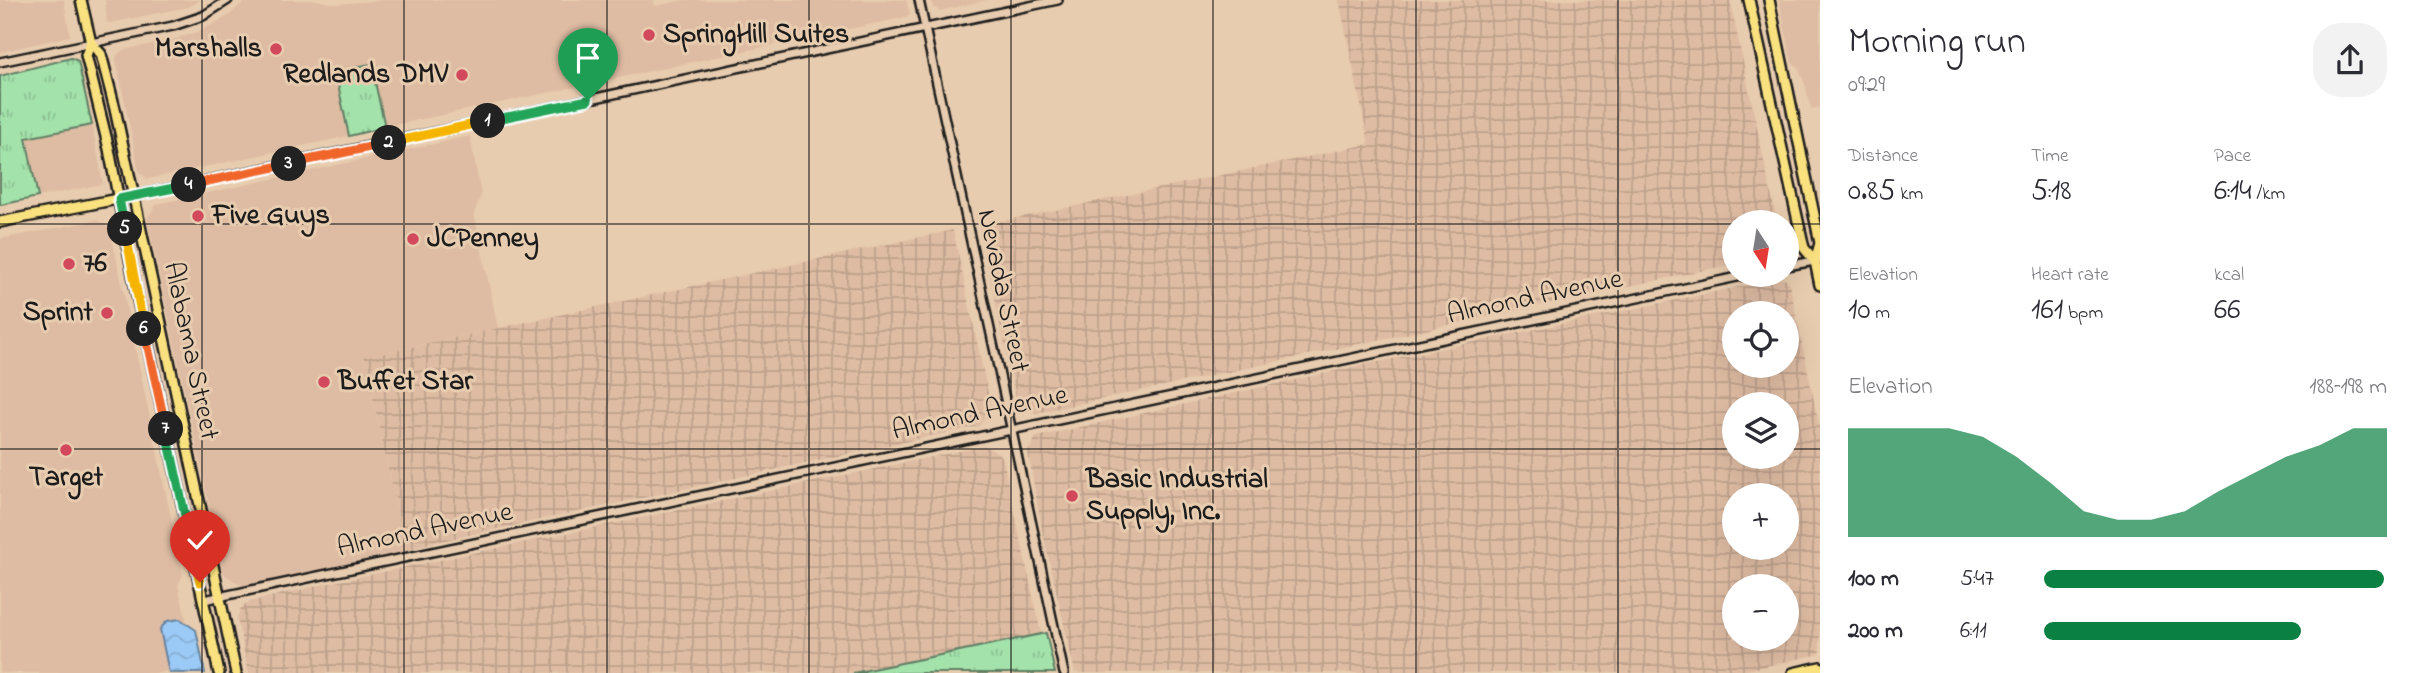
<!DOCTYPE html>
<meta charset="utf-8">
<style>
body{margin:0;font-family:"Indie Flower",sans-serif;background:#f2f2f3;color:#2b2b33;height:100vh;display:flex;flex-direction:column;font-size:26px;white-space:nowrap}
*{box-sizing:border-box;margin:0}
p{font-size:23px;color:#7c7c81}
.icon{flex:none;width:38px;height:38px;fill:none;stroke:currentColor;stroke-width:2;stroke-linecap:round;stroke-linejoin:round}
.map{position:relative;flex:1;overflow:hidden}
.drawer{display:flex;flex-direction:column;background:#fff;width:595px}
.drawer>*{flex:none}
.needle{width:46px;rotate:168deg}
.controls{position:absolute;left:1722px;top:210px;display:grid;gap:14px}
.controls a{display:grid;place-items:center;width:77px;height:77px;border-radius:50%;background:#fff;box-shadow:0 7px 28px #0002;font-size:35px}
.pin{position:absolute;display:grid;place-items:center;width:60px;height:60px;color:#fff;margin:-72px -30px;border-radius:50% 50% 50% 0;rotate:-45deg;box-shadow:0 0 7px #0007}
.pin .icon{rotate:45deg}
.km{position:absolute;width:35px;height:35px;margin:-18px;border-radius:50%;background:#222;color:#fff;font-size:19px;line-height:35px;text-align:center}
.round{display:grid;place-items:center;flex:none;width:74px;height:74px;border-radius:28px;background:#f2f2f3}
.summary{display:flex;align-items:center;justify-content:space-between;height:119px;padding:0 28px}
h1{font-size:38px;font-weight:600;line-height:52px}
.stats{display:grid;grid-template-columns:repeat(3,1fr);gap:10px;height:119px;padding:7px 28px}
.stats div{display:grid;align-content:center}
.stats b{font-size:30px;font-weight:600}
.stats small{font-size:19px;font-weight:400}
.stats p{font-size:19px}
.chart{height:196px;padding:14px 28px}
.chart p{display:flex;justify-content:space-between}
.chart svg{width:100%;height:126px;margin-top:7px;fill:#0b8043;opacity:.7}
ul{padding:0 28px;list-style:none;font-size:23px}
li{display:grid;grid-template-columns:112px 84px 1fr;align-items:center;height:52px}
li i{height:18px;border-radius:9px;background:#0b8043}
main{display:flex;flex:1;min-height:0}
.map>svg:first-child{display:block}
.built{fill:#debca3}
.industrial{fill:url(#industrial-grid);fill-rule:evenodd}
.grass{fill:url(#grass-tufts);stroke:#607f64;stroke-width:2}
.water{fill:url(#water-waves);stroke:#68849f;stroke-width:2}
.lines{fill:none;stroke-linecap:round;stroke-linejoin:round}
.minor-casing{stroke:#1c1c1c;stroke-width:12}
.major-casing{stroke:#1c1c1c;stroke-width:14}
.minor{stroke:#e8ccaf;stroke-width:7}
.major{stroke:#fae180;stroke-width:9}
.split-1-casing{stroke:#fff;stroke-width:14}
.split-2-casing{stroke:#fff;stroke-width:14}
.split-3-casing{stroke:#fff;stroke-width:14}
.split-4-casing{stroke:#fff;stroke-width:14}
.split-5-casing{stroke:#fff;stroke-width:14}
.split-6-casing{stroke:#fff;stroke-width:14}
.split-7-casing{stroke:#fff;stroke-width:14}
.split-8-casing{stroke:#fff;stroke-width:14}
.split-9-casing{stroke:#fff;stroke-width:14}
.split-1{stroke:#22a559;stroke-width:9}
.split-2{stroke:#f5b400;stroke-width:9}
.split-3{stroke:#f0652b;stroke-width:9}
.split-4{stroke:#f0652b;stroke-width:9}
.split-5{stroke:#22a559;stroke-width:9}
.split-6{stroke:#f5b400;stroke-width:9}
.split-7{stroke:#f0652b;stroke-width:9}
.split-8{stroke:#22a559;stroke-width:9}
.split-9{stroke:#f5b400;stroke-width:9}
.grid{fill:none;stroke:#1c1c1c;stroke-width:2;stroke-opacity:0.55}
.poi-dot{fill:#d1495b;stroke:#e8ccaf;stroke-width:2.5}
.labels{text-anchor:middle;dominant-baseline:central;stroke-width:6;stroke-linejoin:round;paint-order:stroke}
.poi-label{font-size:28px;font-weight:bold;fill:#1c1c1c;stroke:#e8ccaf;text-anchor:start}
.street-label{font-size:28px;fill:#1c1c1c;stroke:#e8ccaf}
</style>
<main>
<div class="map">
<svg width="1820" height="673" viewBox="0 0 1820 673">
<defs>
<pattern id="industrial-grid" width="8" height="8" patternUnits="userSpaceOnUse" patternTransform="scale(1.75)"><rect width="8" height="8" fill="#debca3"/><path d="M0 4h8M4 0v8" fill="none" stroke="#bea18c"/></pattern>
<pattern id="grass-tufts" width="24" height="20" patternUnits="userSpaceOnUse" patternTransform="scale(1.75)"><rect width="24" height="20" fill="#a3e2ab"/><path d="M3 7l-1-3M5 7V3M7 7l1-3M15 17l-1-3M17 17v-4M19 17l1-3" fill="none" stroke="#8cc193"/></pattern>
<pattern id="water-waves" width="16" height="10" patternUnits="userSpaceOnUse" patternTransform="scale(1.75)"><rect width="16" height="10" fill="#9bcaf6"/><path d="M0 5q4-4 8 0t8 0" fill="none" stroke="#85add2"/></pattern>
</defs>
<rect width="100%" height="100%" fill="#e8ccaf"/>
<filter id="ink" filterUnits="userSpaceOnUse"><feTurbulence type="fractalNoise" baseFrequency=".0143" numOctaves="2"/><feDisplacementMap in="SourceGraphic" scale="14" xChannelSelector="R" yChannelSelector="G"/><feConvolveMatrix kernelMatrix="1 2 1 2 8 2 1 2 1" color-interpolation-filters="sRGB"/></filter>
<g filter="url(#ink)">
<path class="built" d="M 0,0 L 64,0 L 70,36 L 0,52 Z
M 105,0 L 201,0 L 188,7 L 110,23 L 107,22 Z
M 246,0 L 316,0 L 337,4 L 384,0 L 654,0 L 655,6 L 684,0 L 906,0 L 910,14 L 906,17 L 385,127 L 371,64 L 335,71 L 349,136 L 148,179 L 145,177 L 139,172 L 116,59 L 117,55 L 123,50 L 175,39 L 197,32 L 227,17 Z
M 931,0 L 987,0 L 939,11 L 933,7 Z
M 1779,0 L 1820,0 L 1820,107 L 1811,109 L 1806,87 L 1798,67 L 1792,63 Z
M 92,125 L 103,184 L 38,197 L 25,138 Z
M 470,136 L 481,195 L 474,213 L 498,328 L 364,357 L 406,551 L 242,586 L 224,574 L 147,218 L 157,204 Z
M 97,220 L 110,228 L 183,575 L 178,585 L 187,623 L 180,619 L 160,629 L 169,671 L 158,673 L 0,673 L 0,239 Z"/>
<path class="industrial" d="M 1339,0 L 1730,0 L 1777,222 L 1734,222 L 1734,264 L 1036,413 L 1025,408 L 1017,402 L 979,226 L 1369,144 Z
M 953,230 L 991,407 L 979,426 L 427,544 L 406,551 L 364,357 Z
M 1782,278 L 1789,282 L 1820,429 L 1820,654 L 1733,673 L 1075,673 L 1042,530 L 1028,452 L 1036,437 L 1353,367 ZM 1787,313 L 1787,366 L 1734,366 L 1734,313 ZM 1734,404 L 1787,404 L 1787,457 L 1734,457 ZM 1787,495 L 1787,548 L 1734,548 L 1734,495 ZM 1787,586 L 1787,639 L 1734,639 L 1734,586 Z
M 984,446 L 1000,454 L 1003,459 L 1041,633 L 853,673 L 249,673 L 237,619 L 241,608 L 249,602 L 320,585 Z"/>
<path class="grass" d="M 71,58 L 78,61 L 92,125 L 26,138 L 38,197 L 0,205 L 0,76 Z
M 371,64 L 385,127 L 349,136 L 335,71 Z
M 1046,633 L 1055,673 L 853,673 Z"/>
<path class="water" d="M 180,619 L 196,630 L 205,673 L 169,673 L 160,629 L 167,621 Z"/>
<g class="lines">
<g class="minor-casing">
<path id="minor" d="M 919,0 L 1064,673
M 0,62 L 173,26 L 203,16 L 228,0
M 133,196 L 1058,0
M 1787,266 L 1820,260
M 204,600 L 1747,275"/>
</g>
<g class="major-casing">
<path id="major" d="M 81,0 L 91,43 L 101,54 L 115,109 L 236,673
M 1749,0 L 1804,248 L 1815,261 L 1820,285
M 1769,0 L 1820,243 L 1815,261
M 91,43 L 86,55 L 109,149 L 137,295 L 219,673
M 0,222 L 133,196
M 1793,673 L 1820,667"/>
</g>
<use href="#minor" class="minor"/>
<use href="#major" class="major"/>
</g>
</g>
<g class="lines" filter="url(#ink)">
<g class="split-1-casing">
<path id="split-1" d="M 488,121 L 588,100"/>
</g>
<g class="split-2-casing">
<path id="split-2" d="M 389,143 L 488,121"/>
</g>
<g class="split-3-casing">
<path id="split-3" d="M 289,164 L 389,143"/>
</g>
<g class="split-4-casing">
<path id="split-4" d="M 189,185 L 289,164"/>
</g>
<g class="split-5-casing">
<path id="split-5" d="M 125,229 L 119,199 L 189,185"/>
</g>
<g class="split-6-casing">
<path id="split-6" d="M 125,229 L 144,329"/>
</g>
<g class="split-7-casing">
<path id="split-7" d="M 144,329 L 166,429"/>
</g>
<g class="split-8-casing">
<path id="split-8" d="M 166,429 L 188,529"/>
</g>
<g class="split-9-casing">
<path id="split-9" d="M 188,529 L 200,582"/>
</g>
<use href="#split-1" class="split-1"/>
<use href="#split-2" class="split-2"/>
<use href="#split-3" class="split-3"/>
<use href="#split-4" class="split-4"/>
<use href="#split-5" class="split-5"/>
<use href="#split-6" class="split-6"/>
<use href="#split-7" class="split-7"/>
<use href="#split-8" class="split-8"/>
<use href="#split-9" class="split-9"/>
</g>
<path class="grid" d="M 202,0 L 202,673M 404,0 L 404,673M 607,0 L 607,673M 809,0 L 809,673M 1011,0 L 1011,673M 1213,0 L 1213,673M 1416,0 L 1416,673M 1618,0 L 1618,673M 0,224 L 1734,224M 1787,224 L 1820,224M 0,449 L 1734,449M 1787,449 L 1820,449"/>
<g class="poi-dot">
<circle cx="649" cy="35" r="7"/>
<circle cx="276" cy="49" r="7"/>
<circle cx="462" cy="75" r="7"/>
<circle cx="198" cy="216" r="7"/>
<circle cx="413" cy="239" r="7"/>
<circle cx="69" cy="264" r="7"/>
<circle cx="107" cy="313" r="7"/>
<circle cx="324" cy="382" r="7"/>
<circle cx="66" cy="450" r="7"/>
<circle cx="1072" cy="496" r="7"/>
</g>
<g class="labels">
<g class="poi-label">
<text x="663" y="35">SpringHill Suites</text>
<text x="262" y="49" text-anchor="end">Marshalls</text>
<text x="448" y="75" text-anchor="end">Redlands DMV</text>
<text x="212" y="216">Five Guys</text>
<text x="427" y="239">JCPenney</text>
<text x="83" y="264">76</text>
<text x="93" y="313" text-anchor="end">Sprint</text>
<text x="338" y="382">Buffet Star</text>
<text x="66" y="478" text-anchor="middle">Target</text>
<text x="1086" y="480">Basic Industrial<tspan x="1086" dy="32">Supply, Inc.</tspan></text>
</g>
<g class="street-label">
<text transform="translate(1002 291) rotate(78)">Nevada Street</text>
<text transform="translate(1535 298) rotate(-12)">Almond Avenue</text>
<text transform="translate(190 351) rotate(78)">Alabama Street</text>
<text transform="translate(980 414) rotate(-12)">Almond Avenue</text>
<text transform="translate(425 531) rotate(-12)">Almond Avenue</text>
</g>
</g>
</svg>
<div class="controls">
<a><svg class="needle" viewBox="-14 -14 28 28"><path d="M0-13l5 13h-10z" fill="#e53935"/><path d="M0 13l5-13h-10z" fill="#7c7c81"/></svg></a>
<a><svg class="icon" aria-label="locate" viewBox="0 0 24 24"><circle cx="12" cy="12" r="6"/><path d="M12 2v4M12 18v4M2 12h4M18 12h4"/></svg></a>
<a><svg class="icon" aria-label="layers" viewBox="0 0 24 24"><path d="M12 4l9 5-9 5-9-5zM3 14l9 5 9-5"/></svg></a>
<a>+</a>
<a>−</a>
</div>
<div class="pin" style="left:588px;top:100px;background:#1e9e55"><svg class="icon" aria-label="arrive" viewBox="0 0 24 24"><path d="M6 21V4h12l-3 4 3 4H6"/></svg></div>
<div class="pin" style="left:200px;top:582px;background:#d93025"><svg class="icon" aria-label="check" viewBox="0 0 24 24"><path d="M5 12l5 5 9-10"/></svg></div>
<b class="km" style="left:488px;top:121px">1</b>
<b class="km" style="left:389px;top:143px">2</b>
<b class="km" style="left:289px;top:164px">3</b>
<b class="km" style="left:189px;top:185px">4</b>
<b class="km" style="left:125px;top:229px">5</b>
<b class="km" style="left:144px;top:329px">6</b>
<b class="km" style="left:166px;top:429px">7</b>
</div>
<section class="drawer">
<div class="summary"><div><h1>Morning run</h1><p>09:29</p></div><a class="round"><svg class="icon" aria-label="share" viewBox="0 0 24 24"><path d="M12 15V3M7 8l5-5 5 5M5 13v7h14v-7"/></svg></a></div>
<div class="stats">
<div><p>Distance</p><b>0.85<small> km</small></b></div>
<div><p>Time</p><b>5:18</b></div>
<div><p>Pace</p><b>6:14<small> /km</small></b></div>
</div>
<div class="stats">
<div><p>Elevation</p><b>10<small> m</small></b></div>
<div><p>Heart rate</p><b>161<small> bpm</small></b></div>
<div><p>kcal</p><b>66</b></div>
</div>
<div class="chart"><p><span>Elevation</span>188–198 m</p>
<svg viewBox="0 0 160 44" preserveAspectRatio="none"><path d="M0 44V6L10 6L20 6L30 6L40 9L50 16L60 25L70 35L80 38L90 38L100 35L110 28L120 22L130 16L140 12L150 6L160 6V44z"/></svg>
</div>
<ul>
<li><b>100 m</b>5:47<i style="width:99%"></i></li>
<li><b>200 m</b>6:11<i style="width:75%"></i></li>
</ul>
</section>
</main>
